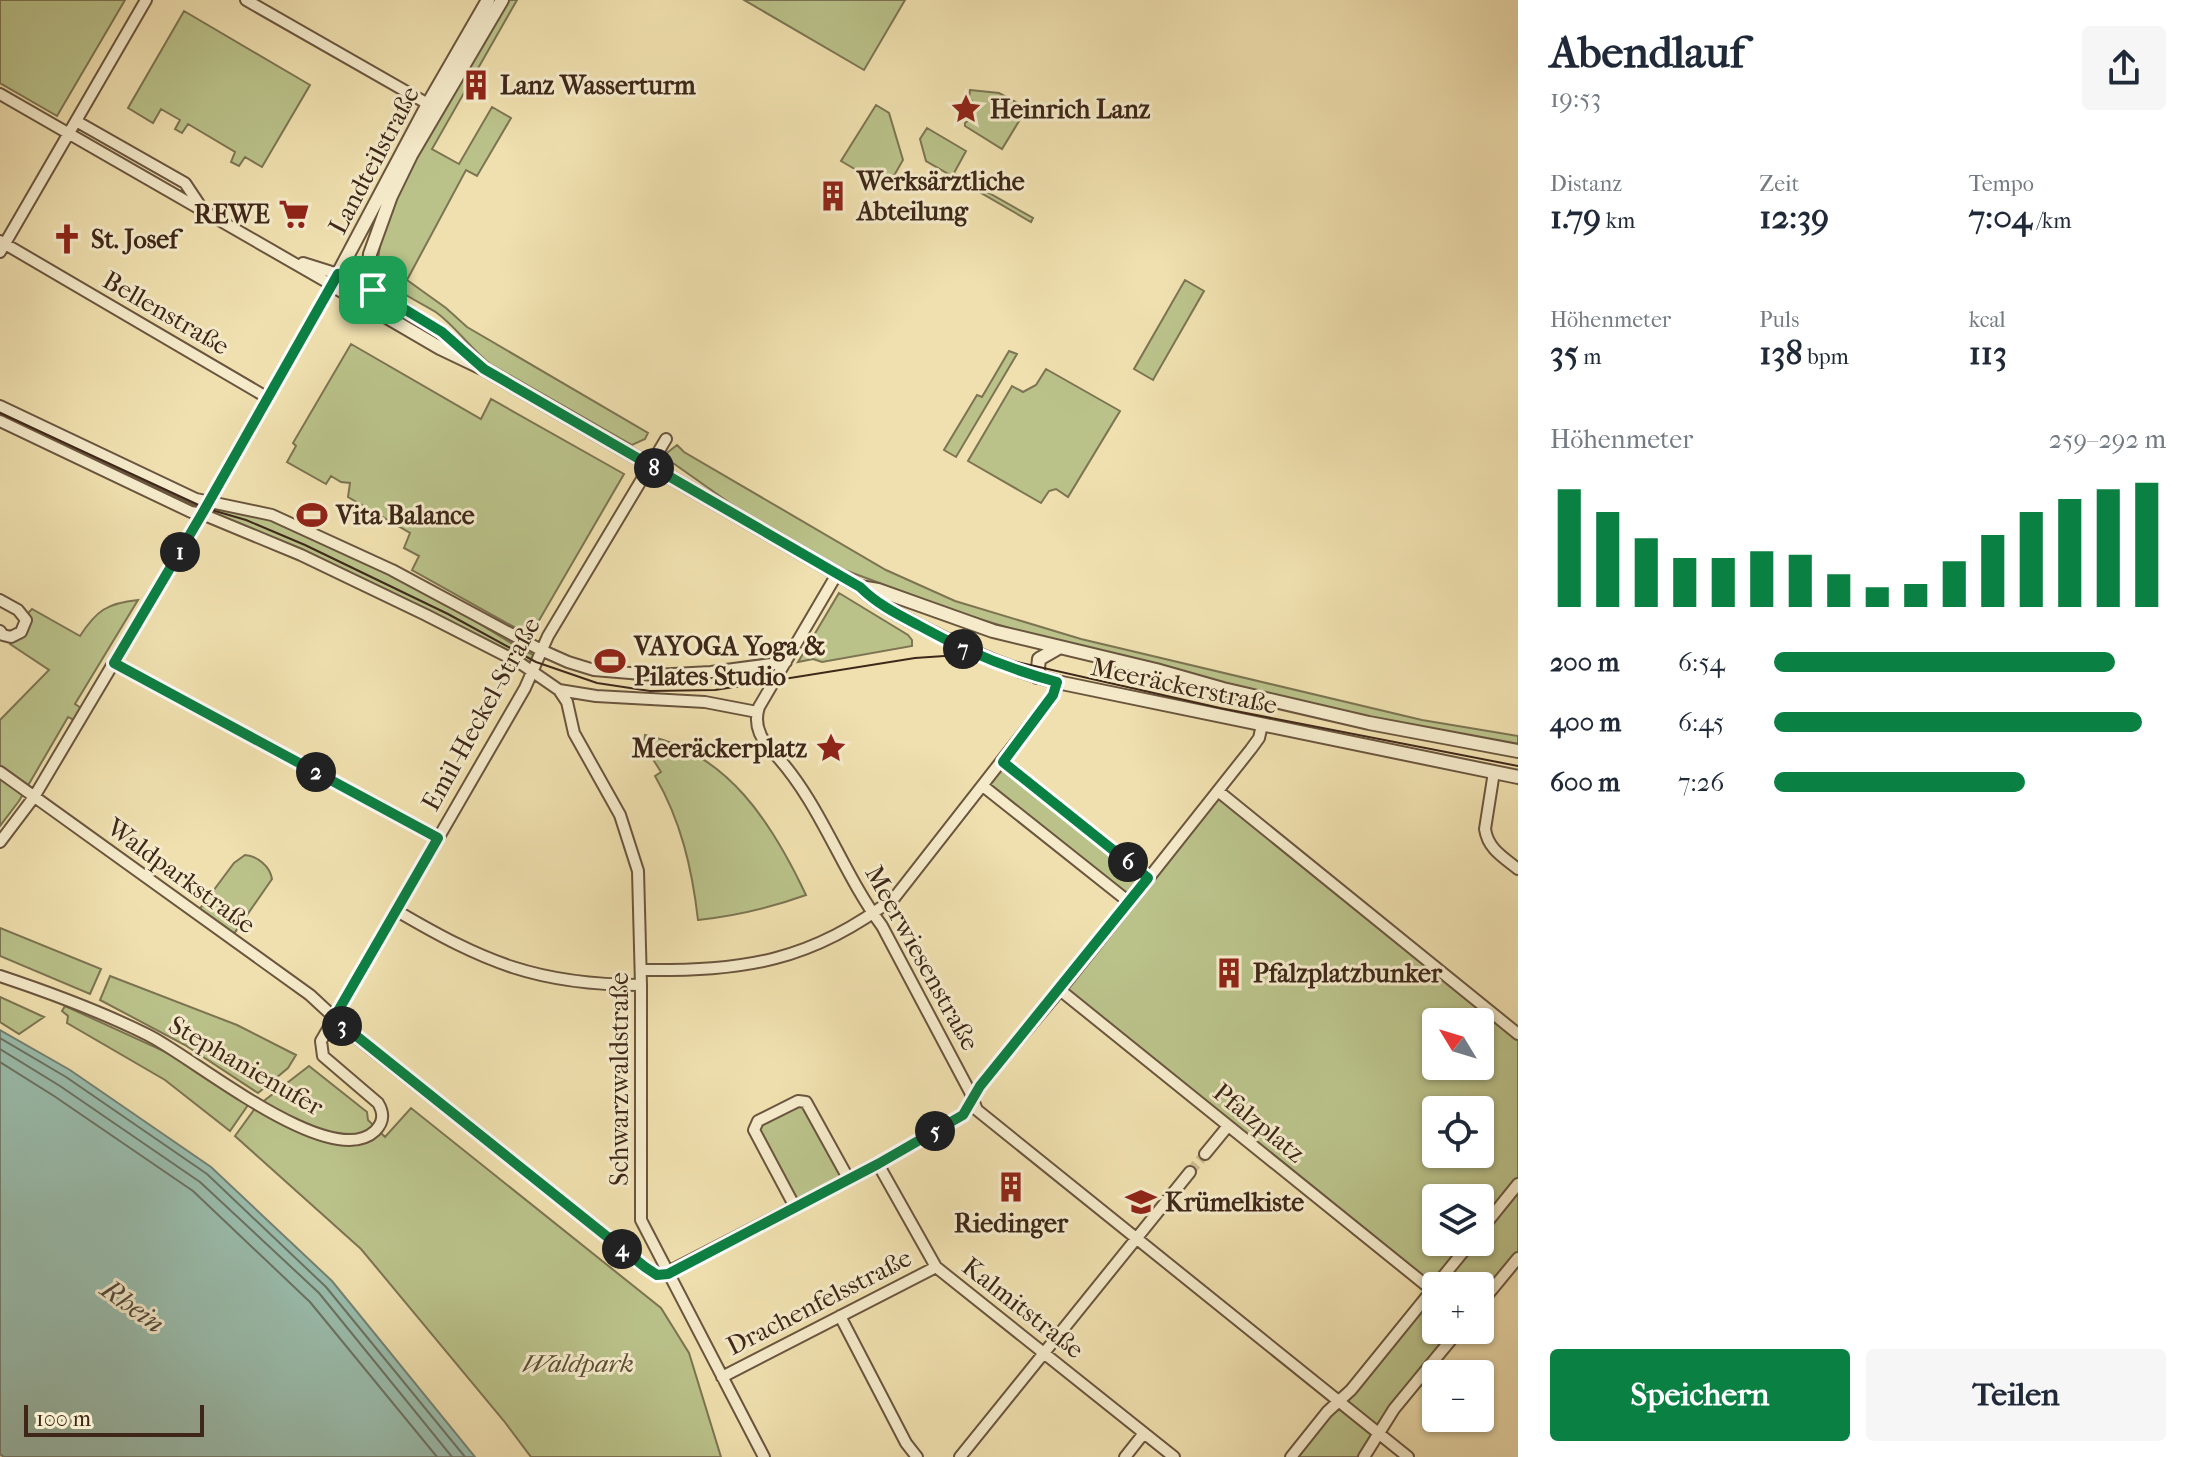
<!DOCTYPE html>
<html lang="de">
<meta charset="utf-8">
<style>
body{margin:0;font-family:"IM FELL French Canon",serif;background:#f6f6f7;color:#1f2937;height:100vh;display:flex;flex-direction:column;font-size:30px;white-space:nowrap}
*{box-sizing:border-box;margin:0}
p{font-size:26px;color:#747a83}
.icon{flex:none;width:44px;height:44px;fill:none;stroke:currentColor;stroke-width:2;stroke-linecap:round;stroke-linejoin:round}
.map{position:relative;flex:1;overflow:hidden}
.side{display:flex;flex-direction:column;background:#fff;width:680px}
.side>*{flex:none}
.needle{width:52px;rotate:308deg}
.controls{position:absolute;left:1422px;top:1008px;display:grid;gap:16px}
.controls a{display:grid;place-items:center;width:72px;height:72px;border-radius:8px;background:#fff;box-shadow:0 2px 6px #0004;font-size:40px}
.scale{position:absolute;left:24px;bottom:20px;width:180px;box-sizing:border-box;padding-left:8px;border:4px solid #3e2719;border-top:0;font-size:22px;line-height:28px;white-space:nowrap;color:#3e2719;-webkit-text-stroke:6px #f5ebcb;paint-order:stroke}
.pin{position:absolute;display:grid;place-items:center;width:68px;height:68px;color:#fff;margin:-34px;border-radius:16px;box-shadow:0 4px 12px #0006}
.km{position:absolute;width:40px;height:40px;margin:-20px;border-radius:50%;background:#222;color:#fff;font-size:22px;line-height:40px;text-align:center}
.round{display:grid;place-items:center;flex:none;width:84px;height:84px;border-radius:8px;background:#f6f6f7}
.summary{display:flex;align-items:center;justify-content:space-between;height:136px;padding:0 32px}
h1{font-size:44px;font-weight:700;line-height:60px}
.figures{display:grid;grid-template-columns:repeat(3,1fr);gap:12px;height:136px;padding:8px 32px}
.figures div{display:grid;align-content:center}
.figures b{font-size:34px;font-weight:700}
.figures small{font-size:22px;font-weight:400}
.figures p{font-size:22px}
.chart{height:224px;padding:16px 32px}
.chart p{display:flex;justify-content:space-between}
.chart svg{width:100%;height:144px;margin-top:8px;stroke:#0b8043;stroke-width:6}
.primary-button{display:flex;gap:16px;margin-top:auto;padding:16px 32px}
.primary-button a{flex:1;height:92px;border-radius:8px;background:#0b8043;color:#fff;font-size:32px;font-weight:700;line-height:92px;text-align:center}
.primary-button a+a{background:#f6f6f7;color:#1f2937}
ul{padding:0 32px;list-style:none;font-size:26px}
li{display:grid;grid-template-columns:128px 96px 1fr;align-items:center;height:60px}
li i{height:20px;border-radius:10px;background:#0b8043}
main{display:flex;flex:1;min-height:0}
.map>svg:first-child{display:block}
.green{fill:#bac28a;stroke:#7c7452;stroke-width:2;fill-rule:evenodd}
.water{fill:#9abdad;stroke:#758172;stroke-width:2}
.lines{fill:none;stroke-linecap:round;stroke-linejoin:round}
.shore{stroke:#6c7263;stroke-width:2}
.minor-tunnel{stroke:#ccbb91;stroke-width:10;stroke-dasharray:10 5;stroke-linecap:butt}
.minor-casing{stroke:#6a553e;stroke-width:14}
.tertiary-casing{stroke:#6a553e;stroke-width:16}
.minor{stroke:#f5ebcb;stroke-width:10}
.tertiary{stroke:#f5ebcb;stroke-width:12}
.tram{stroke:#3e2719;stroke-width:2}
.route-casing{stroke:#fff;stroke-width:16}
.route{stroke:#0b8043;stroke-width:10}
.labels{text-anchor:middle;dominant-baseline:central;stroke-width:6;stroke-linejoin:round;paint-order:stroke}
.poi-label{font-size:26px;font-weight:bold;fill:#3e2719;stroke:#f5ebcb;text-anchor:start}
.street-label{font-size:26px;fill:#3e2719;stroke:#f5ebcb}
.park-label{font-size:26px;font-style:italic;fill:#5d4e35;stroke:#f5ebcb}
.water-label{font-size:28px;font-style:italic;fill:#554c3e;stroke:#f5ebcb}
</style>
<main>
<div class="map">
<svg width="1518" height="1457" viewBox="0 0 1518 1457">
<rect width="100%" height="100%" fill="#f0e0af"/>
<filter id="stains"><feTurbulence type="fractalNoise" baseFrequency=".0025" numOctaves="4"/><feColorMatrix values="0 0 0 0 .2 0 0 0 0 .09 0 0 0 0 .02 0 0 0 .5 -.17"/></filter>
<radialGradient id="worn" r=".72"><stop offset=".6" stop-color="#630" stop-opacity="0"/><stop offset="1" stop-color="#630" stop-opacity=".3"/></radialGradient>
<path class="green" d="M 0,0 L 125,0 L 57,116 L 0,83 Z
M 506,0 L 517,0 L 432,149 L 459,164 L 492,107 L 511,118 L 477,176 L 466,170 L 407,280 L 446,308 L 467,327 L 648,433 L 645,439 L 632,445 L 490,364 C 471,349 456,327 437,313 C 423,304 389,288 381,275 C 358,235 482,43 506,0 Z
M 744,0 L 905,0 L 864,70 Z
M 184,11 L 310,85 L 262,167 L 245,157 L 239,166 L 231,162 L 235,152 L 188,124 L 182,133 L 175,129 L 180,120 L 161,109 L 153,123 L 128,108 Z
M 970,90 L 999,93 L 1027,108 L 1002,149 L 965,126 L 965,123 L 973,117 L 974,103 L 969,98 Z
M 876,105 L 889,113 L 903,160 L 887,188 L 841,161 Z
M 927,128 L 966,151 L 954,173 L 1033,218 L 1031,222 L 926,161 L 920,139 Z
M 1185,280 L 1204,291 L 1153,380 L 1134,369 Z
M 351,344 L 481,419 L 491,399 L 624,474 L 530,636 L 412,570 L 419,556 L 404,548 L 410,533 L 348,497 L 350,483 L 341,482 L 331,476 L 326,484 L 287,462 L 296,446 L 293,443 Z
M 1009,351 L 1017,354 L 956,457 L 944,450 L 977,395 L 982,397 Z
M 1046,369 L 1120,411 L 1068,497 L 1056,489 L 1049,491 L 1041,503 L 968,461 L 1012,386 L 1023,392 L 1036,385 Z
M 677,445 L 684,452 L 886,570 L 955,601 L 1081,639 L 1422,720 L 1518,736 L 1518,748 L 1353,717 L 1051,641 L 957,612 L 842,569 L 751,518 L 663,456 Z
M 208,501 L 256,510 L 392,570 L 521,649 L 538,657 L 533,673 L 520,663 L 202,514 Z
M 839,593 L 908,635 L 912,640 L 912,646 L 822,662 L 813,659 L 798,662 Z
M 138,600 L 75,704 L 81,708 L 74,720 L 68,717 L 19,801 L 0,826 L 0,720 L 49,670 L 10,644 L 29,618 L 28,613 L 32,609 L 80,636 C 96,611 107,603 138,600 Z
M 645,735 C 728,753 772,823 806,895 C 770,908 736,916 698,920 C 692,868 681,821 655,776 L 661,772 L 644,745 Z
M 1003,762 L 1148,878 L 1218,795 L 1518,1038 L 1518,1179 L 1480,1228 L 1480,1198 L 1436,1198 L 1436,1242 L 1480,1242 L 1480,1231 L 1518,1184 L 1518,1258 L 1480,1304 L 1480,1286 L 1436,1286 L 1436,1330 L 1459,1330 L 1364,1457 L 1291,1457 L 1432,1290 L 1060,990 L 1129,902 L 983,786 ZM 1436,1022 L 1480,1022 L 1480,1066 L 1436,1066 ZM 1436,1110 L 1480,1110 L 1480,1154 L 1436,1154 Z
M 245,855 C 257,856 270,866 272,879 L 231,938 L 196,914 L 234,863 Z
M 0,928 L 101,969 L 90,994 L 0,956 Z
M 110,976 L 237,1025 L 296,1055 L 288,1068 L 258,1093 L 185,1045 L 100,1000 Z
M 0,997 L 44,1017 L 19,1034 L 0,1022 Z
M 65,1006 L 179,1058 L 248,1105 L 230,1131 L 165,1080 L 67,1023 L 68,1016 L 62,1011 Z
M 309,1066 L 367,1112 L 368,1120 L 385,1137 L 411,1108 L 661,1308 L 689,1353 L 721,1457 L 531,1457 L 504,1421 L 361,1249 L 235,1136 L 256,1107 Z
M 806,1102 L 848,1178 L 795,1207 L 754,1130 L 758,1121 Z"/>
<path class="water" d="M 0,1030 L 70,1070 L 211,1167 L 332,1281 L 475,1457 L 4,1457 L 0,1454 Z"/>
<g class="lines">
<path class="shore" d="M 0,1038 L 66,1077 L 207,1174 L 326,1287 L 465,1457
M 0,1049 L 60,1086 L 200,1182 L 319,1293 L 452,1457
M 0,1062 L 54,1096 L 193,1191 L 310,1302 L 437,1457"/>
<path class="minor-tunnel" d="M 1190,1172 L 1205,1154"/>
<g class="minor-casing">
<path id="minor" d="M 246,0 L 428,104
M 0,94 L 332,285 L 202,514 L 34,797 L 0,842
M 76,121 L 185,183 L 201,207
M 0,241 L 268,398
M 0,252 L 146,0
M 303,263 L 338,274
M 0,406 L 196,499 L 272,515 L 392,570 L 541,650 L 568,662 L 594,670 L 654,675 L 711,672 L 786,662
M 0,421 L 191,512 L 202,514 L 301,555 L 426,615 L 520,663 L 559,690 L 596,696 L 705,702 L 757,712
M 837,574 L 759,707 C 753,725 761,740 773,752 C 821,803 841,871 882,926 L 970,1092 L 977,1110 L 1408,1457
M 0,600 L 18,610 L 26,620 L 21,632 L 11,637 L 3,635 L 0,631
M 114,663 L 438,838
M 559,690 L 567,702 L 574,733 L 620,815 L 638,871 L 641,985 L 641,1220 L 764,1457
M 1003,762 L 1148,878
M 0,772 L 310,995 L 351,1033 L 645,1267 L 657,1275 L 662,1275 L 878,1164 L 963,1115 L 980,1086 L 1060,990 L 1251,749 L 1259,738 L 1262,725
M 1494,772 L 1485,829 C 1488,849 1503,857 1518,869
M 983,786 L 1129,902
M 1218,791 L 1518,1034
M 397,911 C 484,962 537,985 641,985
M 641,970 C 744,971 811,962 895,897 L 1053,695 L 1057,682
M 0,976 C 51,993 100,1011 148,1035 C 193,1057 331,1173 375,1131 C 384,1122 384,1113 378,1103 L 323,1056 L 321,1041 L 525,688 L 548,636 L 666,439
M 1060,990 L 1432,1290
M 1205,1154 L 1228,1126
M 878,1164 L 936,1267 L 1174,1457
M 795,1207 L 754,1130 L 758,1121 L 798,1101 L 806,1102 L 848,1178
M 1480,1231 L 1518,1184
M 1480,1304 L 1518,1258
M 840,1316 L 906,1443 L 917,1457
M 722,1377 L 936,1267
M 960,1457 L 1190,1172
M 1125,1457 L 1144,1433
M 1291,1457 L 1327,1412 L 1351,1390 L 1471,1242
M 1364,1457 L 1394,1409 L 1459,1330"/>
</g>
<g class="tertiary-casing">
<path id="tertiary" d="M 488,0 L 428,104 L 332,285 L 440,348 L 484,369 L 860,587 C 877,604 897,614 918,625 C 963,649 1008,669 1057,682 L 1518,777
M 338,274 C 387,297 432,323 473,359
M 373,290 L 369,266 L 370,254 L 391,196 L 411,155 L 502,0
M 860,587 L 878,590 L 993,631 L 1156,670 L 1223,689 L 1369,723 L 1518,751
M 1037,677 L 1039,659 L 1060,647"/>
</g>
<use href="#minor" class="minor"/>
<use href="#tertiary" class="tertiary"/>
<path class="tram" d="M 0,413 L 205,508 L 246,520 L 305,545 L 448,614 L 536,662 L 597,683 L 650,691 L 715,690 L 915,658 L 959,655 L 991,656 L 1220,708 L 1518,766"/>
</g>
<g class="lines">
<g class="route-casing">
<path id="route" d="M 338,274 L 373,290 L 442,332 L 484,369 L 860,587 C 877,604 897,614 918,625 C 963,650 1008,669 1057,682 L 1053,695 L 1003,762 L 1148,878 L 980,1086 L 963,1115 L 878,1164 L 668,1274 L 657,1275 L 645,1267 L 334,1018 L 438,838 L 114,663 L 202,514 Z"/>
</g>
<use href="#route" class="route"/>
</g>
<defs>
<g id="building-bare" transform="scale(2.4)"><path d="M-4-6H4V6H1V3H-1V6H-4ZM-2.5-4.3h1.7v1.8h-1.7ZM.8-4.3h1.7v1.8H.8ZM-2.5-1h1.7V.8h-1.7ZM.8-1h1.7V.8H.8Z" fill="#8f2418" stroke="#f5ebcb" stroke-width="2.5" paint-order="stroke"/></g>
<g id="sight-bare" transform="scale(2.4)"><path d="M0-6L1.8-2.2L6-1.7L2.9 1.2L3.7 5.4L0 3.3L-3.7 5.4L-2.9 1.2L-6-1.7L-1.8-2.2Z" fill="#8f2418" stroke="#f5ebcb" stroke-width="2.5" paint-order="stroke"/></g>
<g id="supermarket-bare" transform="scale(2.4)"><path d="M-6-5.5h2.5l.6 2H6L4.5 2H-2.5L-4.4-4H-6ZM-1.5 3.2a1.3 1.3 0 1 0 .1 0ZM3 3.2a1.3 1.3 0 1 0 .1 0Z" fill="#8f2418" stroke="#f5ebcb" stroke-width="2.5" paint-order="stroke"/></g>
<g id="church-bare" transform="scale(2.4)"><path d="M-1.2-6h2.4v3.5h3.3v2.4h-3.3V6h-2.4V-.1h-3.3v-2.4h3.3Z" fill="#8f2418" stroke="#f5ebcb" stroke-width="2.5" paint-order="stroke"/></g>
<g id="stadium-bare" transform="scale(2.4)"><path d="M0-5a6.5 5 0 1 0 0 10a6.5 5 0 1 0 0-10ZM-3.5-1.8h7v3.6h-7Z" fill="#8f2418" stroke="#f5ebcb" stroke-width="2.5" paint-order="stroke"/></g>
<g id="school-bare" transform="scale(2.4)"><path d="M0-5L7-2L0 1L-7-2ZM-4 1L0 2.5L4 1V4Q0 6-4 4Z" fill="#8f2418" stroke="#f5ebcb" stroke-width="2.5" paint-order="stroke"/></g>
</defs>
<g fill-rule="evenodd">
<use href="#building-bare" x="476" y="85"/>
<use href="#sight-bare" x="966" y="109"/>
<use href="#building-bare" x="833" y="196"/>
<use href="#supermarket-bare" x="294" y="214"/>
<use href="#church-bare" x="67" y="239"/>
<use href="#stadium-bare" x="312" y="515"/>
<use href="#stadium-bare" x="610" y="661"/>
<use href="#sight-bare" x="831" y="748"/>
<use href="#building-bare" x="1229" y="973"/>
<use href="#building-bare" x="1011" y="1187"/>
<use href="#school-bare" x="1141" y="1202"/>
</g>
<g class="labels">
<g class="poi-label">
<text x="500" y="85">Lanz Wasserturm</text>
<text x="990" y="109">Heinrich Lanz</text>
<text x="857" y="181">Werksärztliche<tspan x="857" dy="30">Abteilung</tspan></text>
<text x="270" y="214" text-anchor="end">REWE</text>
<text x="91" y="239">St. Josef</text>
<text x="336" y="515">Vita Balance</text>
<text x="634" y="646">VAYOGA Yoga &amp;<tspan x="634" dy="30">Pilates Studio</tspan></text>
<text x="807" y="748" text-anchor="end">Meeräckerplatz</text>
<text x="1253" y="973">Pfalzplatzbunker</text>
<text x="1165" y="1202">Krümelkiste</text>
<text x="1011" y="1223" text-anchor="middle">Riedinger</text>
</g>
<g class="street-label">
<text transform="translate(374 160) rotate(-62)">Landteilstraße</text>
<text transform="translate(166 313) rotate(30)">Bellenstraße</text>
<text transform="translate(1184 686) rotate(12)">Meeräckerstraße</text>
<text transform="translate(481 714) rotate(-61)">Emil-Heckel-Straße</text>
<text transform="translate(181 876) rotate(36)">Waldparkstraße</text>
<text transform="translate(922 958) rotate(61)">Meerwiesenstraße</text>
<text transform="translate(246 1066) rotate(30)">Stephanienufer</text>
<text transform="translate(619 1079) rotate(-90)">Schwarzwaldstraße</text>
<text transform="translate(1259 1123) rotate(39)">Pfalzplatz</text>
<text transform="translate(819 1302) rotate(-27)">Drachenfelsstraße</text>
<text transform="translate(1023 1308) rotate(38)">Kalmitstraße</text>
</g>
<g class="park-label">
<text x="578" y="1363">Waldpark</text>
</g>
<g class="water-label">
<text transform="translate(133 1306) rotate(36)">Rhein</text>
</g>
</g>
<rect width="100%" height="100%" filter="url(#stains)"/>
<rect width="100%" height="100%" fill="url(#worn)"/>
</svg>
<div class="controls">
<a><svg class="needle" viewBox="-14 -14 28 28"><path d="M0-13l5 13h-10z" fill="#e53935"/><path d="M0 13l5-13h-10z" fill="#747a83"/></svg></a>
<a><svg class="icon" aria-label="locate" viewBox="0 0 24 24"><circle cx="12" cy="12" r="6"/><path d="M12 2v4M12 18v4M2 12h4M18 12h4"/></svg></a>
<a><svg class="icon" aria-label="layers" viewBox="0 0 24 24"><path d="M12 4l9 5-9 5-9-5zM3 14l9 5 9-5"/></svg></a>
<a>+</a>
<a>−</a>
</div>
<div class="scale">100 m</div>
<div class="pin" style="left:373px;top:290px;background:#1e9e55"><svg class="icon" aria-label="arrive" viewBox="0 0 24 24"><path d="M6 21V4h12l-3 4 3 4H6"/></svg></div>
<b class="km" style="left:180px;top:552px">1</b>
<b class="km" style="left:316px;top:772px">2</b>
<b class="km" style="left:342px;top:1026px">3</b>
<b class="km" style="left:622px;top:1249px">4</b>
<b class="km" style="left:935px;top:1131px">5</b>
<b class="km" style="left:1128px;top:862px">6</b>
<b class="km" style="left:963px;top:649px">7</b>
<b class="km" style="left:654px;top:468px">8</b>
</div>
<section class="side">
<div class="summary"><div><h1>Abendlauf</h1><p>19:53</p></div><a class="round"><svg class="icon" aria-label="share" viewBox="0 0 24 24"><path d="M12 15V3M7 8l5-5 5 5M5 13v7h14v-7"/></svg></a></div>
<div class="figures">
<div><p>Distanz</p><b>1.79<small> km</small></b></div>
<div><p>Zeit</p><b>12:39</b></div>
<div><p>Tempo</p><b>7:04<small> /km</small></b></div>
</div>
<div class="figures">
<div><p>Höhenmeter</p><b>35<small> m</small></b></div>
<div><p>Puls</p><b>138<small> bpm</small></b></div>
<div><p>kcal</p><b>113</b></div>
</div>
<div class="chart"><p><span>Höhenmeter</span>259–292 m</p>
<svg viewBox="0 0 160 44" preserveAspectRatio="none"><path d="M5 44V8M15 44V15M25 44V23M35 44V29M45 44V29M55 44V27M65 44V28M75 44V34M85 44V38M95 44V37M105 44V30M115 44V22M125 44V15M135 44V11M145 44V8M155 44V6"/></svg>
</div>
<ul>
<li><b>200 m</b>6:54<i style="width:87%"></i></li>
<li><b>400 m</b>6:45<i style="width:94%"></i></li>
<li><b>600 m</b>7:26<i style="width:64%"></i></li>
</ul>
<div class="primary-button"><a>Speichern</a><a>Teilen</a></div>
</section>
</main>
